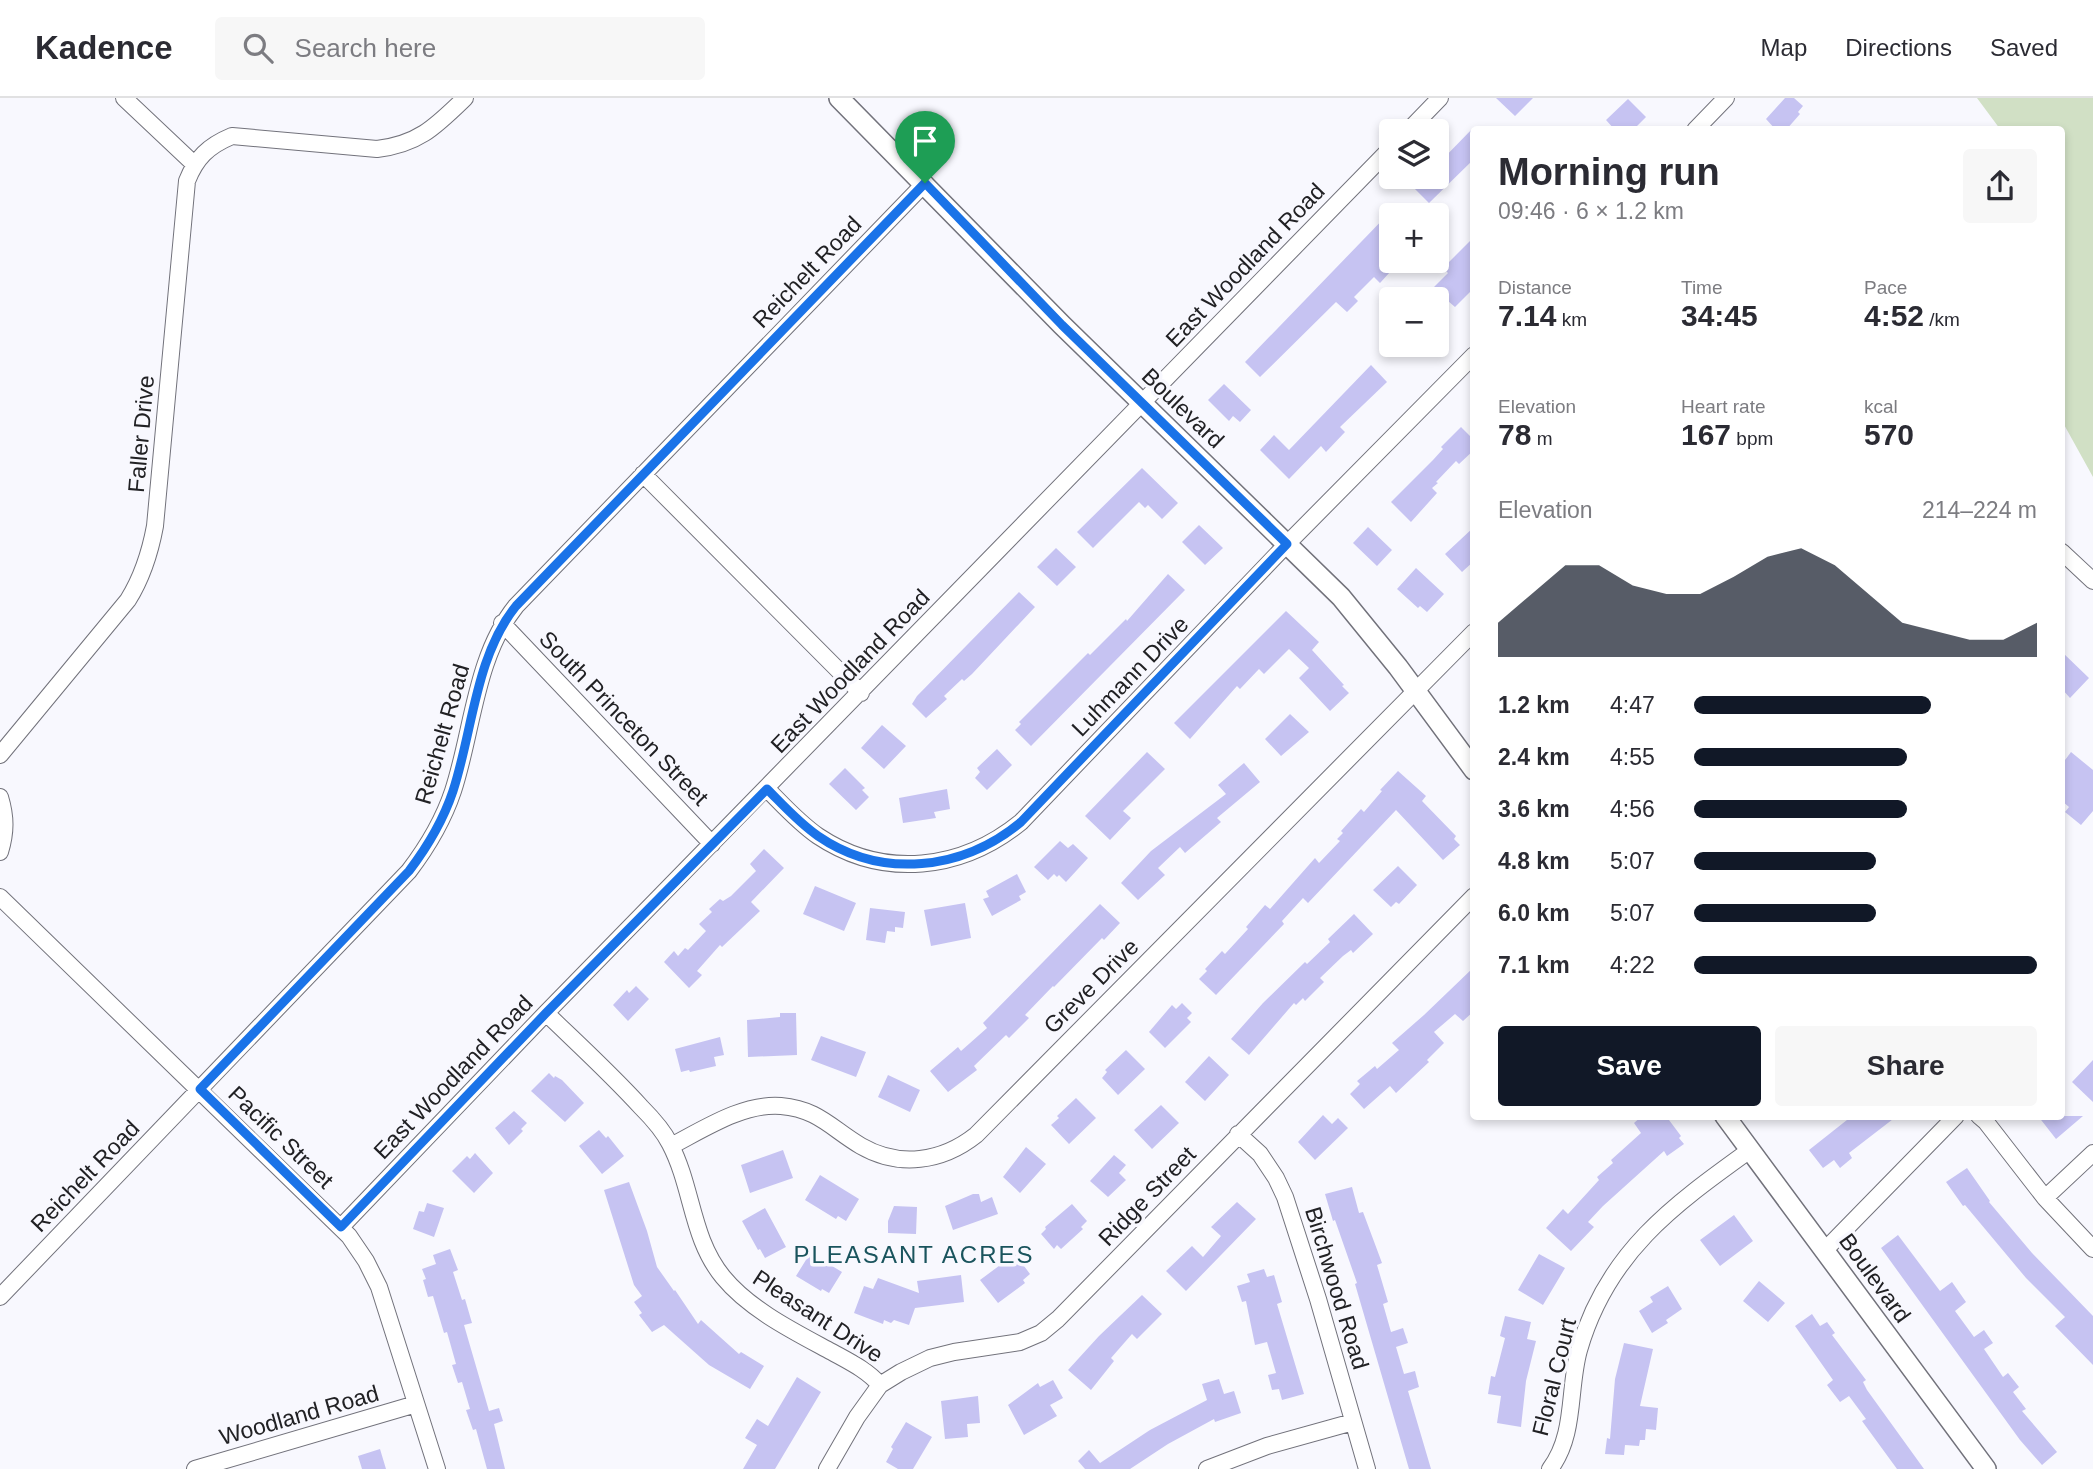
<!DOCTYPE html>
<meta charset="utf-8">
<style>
body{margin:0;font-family:Helvetica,sans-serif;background:#f7f7f7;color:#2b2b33;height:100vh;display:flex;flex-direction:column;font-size:26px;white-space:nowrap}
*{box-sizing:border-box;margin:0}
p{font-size:23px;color:#7c7c81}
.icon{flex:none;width:38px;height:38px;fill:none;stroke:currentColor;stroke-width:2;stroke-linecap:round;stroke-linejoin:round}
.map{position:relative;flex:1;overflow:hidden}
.side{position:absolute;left:1470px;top:28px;width:595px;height:994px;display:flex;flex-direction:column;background:#fff;border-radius:7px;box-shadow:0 4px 10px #0003}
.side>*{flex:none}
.fabs{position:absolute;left:1379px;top:21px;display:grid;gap:14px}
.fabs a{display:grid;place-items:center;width:70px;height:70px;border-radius:7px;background:#fff;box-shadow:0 4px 10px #0003;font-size:35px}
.pin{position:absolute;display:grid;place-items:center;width:60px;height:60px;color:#fff;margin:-72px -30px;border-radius:50% 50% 50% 0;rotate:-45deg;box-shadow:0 0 7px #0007}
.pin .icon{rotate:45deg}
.round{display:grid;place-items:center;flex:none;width:74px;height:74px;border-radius:7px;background:#f7f7f7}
.summary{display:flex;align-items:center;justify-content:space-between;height:119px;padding:0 28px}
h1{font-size:38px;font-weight:800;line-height:52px}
.metrics{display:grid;grid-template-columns:repeat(3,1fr);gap:10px;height:119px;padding:7px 28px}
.metrics div{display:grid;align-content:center}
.metrics b{font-size:30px;font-weight:800}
.metrics small{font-size:19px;font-weight:400}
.metrics p{font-size:19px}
.chart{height:196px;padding:14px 28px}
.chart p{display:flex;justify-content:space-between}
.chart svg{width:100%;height:126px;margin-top:7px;fill:#111827;opacity:.7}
.cta{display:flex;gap:14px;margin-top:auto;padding:14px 28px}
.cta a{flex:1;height:80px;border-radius:7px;background:#111827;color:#fff;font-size:28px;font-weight:800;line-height:80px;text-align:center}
.cta a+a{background:#f7f7f7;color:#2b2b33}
ul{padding:0 28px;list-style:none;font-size:23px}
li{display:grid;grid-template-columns:112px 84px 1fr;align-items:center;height:52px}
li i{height:18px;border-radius:9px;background:#111827}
header{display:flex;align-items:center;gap:42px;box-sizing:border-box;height:98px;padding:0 35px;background:#fff;border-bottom:2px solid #e1e1e2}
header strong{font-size:33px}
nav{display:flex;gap:38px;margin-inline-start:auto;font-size:24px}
.search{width:490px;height:63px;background:#f7f7f7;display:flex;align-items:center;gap:18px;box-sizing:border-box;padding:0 24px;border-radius:7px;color:#7c7c81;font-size:26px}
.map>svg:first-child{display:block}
.green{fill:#d1e0c5}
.building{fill:#c6c3f2}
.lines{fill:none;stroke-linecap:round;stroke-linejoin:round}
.minor-casing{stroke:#72727b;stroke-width:18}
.tertiary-casing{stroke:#72727b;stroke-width:22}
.minor{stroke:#fff;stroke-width:16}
.tertiary{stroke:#fff;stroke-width:19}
.route-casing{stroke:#fff;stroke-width:14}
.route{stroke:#1a73e8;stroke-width:9}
.labels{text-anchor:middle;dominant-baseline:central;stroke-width:7;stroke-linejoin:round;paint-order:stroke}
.street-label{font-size:23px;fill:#212124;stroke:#f8f8fe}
.neighbourhood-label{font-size:24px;letter-spacing:2px;fill:#1a545d;stroke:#f8f8fe}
</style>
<header>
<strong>Kadence</strong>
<div class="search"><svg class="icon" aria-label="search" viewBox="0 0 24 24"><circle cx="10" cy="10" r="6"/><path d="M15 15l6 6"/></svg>Search here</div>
<nav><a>Map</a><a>Directions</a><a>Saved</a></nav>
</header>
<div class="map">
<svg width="2093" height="1371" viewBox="0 0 2093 1371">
<rect width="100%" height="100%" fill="#f8f8fe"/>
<path class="green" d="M 1977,0 L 2093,0 L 2093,379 L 2062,323 L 2062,32 L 2000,31 Z"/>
<path class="building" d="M 1496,0 L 1533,0 L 1515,18 Z
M 1785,0 L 1794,0 L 1803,8 L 1798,14 L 1800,16 L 1786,32 L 1776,32 L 1766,21 Z
M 1628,1 L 1646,19 L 1633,32 L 1615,32 L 1606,22 Z
M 1474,29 L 1474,61 L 1429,105 L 1414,90 L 1425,79 L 1437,79 L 1437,67 Z
M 1391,113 L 1391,155 L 1381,165 L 1390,174 L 1380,185 L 1374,179 L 1354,199 L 1358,203 L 1347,214 L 1336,204 L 1260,279 L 1245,264 Z
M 1474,139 L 1474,190 L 1455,209 L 1448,203 L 1440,211 L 1437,208 L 1437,201 L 1430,201 L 1426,197 L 1448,175 L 1443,170 Z
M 1371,267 L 1387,284 L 1340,329 L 1345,334 L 1326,354 L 1321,348 L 1289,381 L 1260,352 L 1274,337 L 1289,352 Z
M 1224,286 L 1251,312 L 1240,324 L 1233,318 L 1229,323 L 1208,302 Z
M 1461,329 L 1474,342 L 1474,352 L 1459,366 L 1456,363 L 1436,384 L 1438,385 L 1432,390 L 1437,395 L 1411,424 L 1391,404 L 1433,362 L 1443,351 L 1441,349 Z
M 1142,370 L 1178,405 L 1162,421 L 1148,407 L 1145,410 L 1139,404 L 1093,450 L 1077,434 Z
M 1199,427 L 1223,450 L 1205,467 L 1182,444 Z
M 1368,429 L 1392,452 L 1377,468 L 1353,445 Z
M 1474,429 L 1474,463 L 1462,474 L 1445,456 Z
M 1056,450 L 1076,469 L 1057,488 L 1037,469 Z
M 1416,470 L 1444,496 L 1427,514 L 1420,508 L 1418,510 L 1397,491 Z
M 1168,476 L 1185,492 L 1031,648 L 1015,632 L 1021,626 L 1019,624 L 1088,555 L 1090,557 L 1126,521 L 1127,523 Z
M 1019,494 L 1035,509 L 972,576 L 964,583 L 962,581 L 944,598 L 947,601 L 926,620 L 912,606 L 917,598 Z
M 1286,513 L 1319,544 L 1312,552 L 1344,587 L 1342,588 L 1349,595 L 1330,613 L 1299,580 L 1309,570 L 1289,551 L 1264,576 L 1259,571 L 1240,591 L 1237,588 L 1190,641 L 1174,625 Z
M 2062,554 L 2089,580 L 2070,600 L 2062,591 Z
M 1290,616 L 1309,634 L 1281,658 L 1265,641 Z
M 882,627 L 906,648 L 884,671 L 861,650 Z
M 997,651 L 1012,667 L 987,692 L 975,680 L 980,674 L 977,670 Z
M 1147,654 L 1165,671 L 1123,713 L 1131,720 L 1110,742 L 1085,718 Z
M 2071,654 L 2093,672 L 2093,713 L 2081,727 L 2065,714 L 2069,709 L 2062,703 L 2062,666 Z
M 1244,665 L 1260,684 L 1217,720 L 1221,724 L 1185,755 L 1180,749 L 1158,770 L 1165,777 L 1138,802 L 1121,785 L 1151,753 L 1226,696 L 1218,687 Z
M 845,670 L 865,690 L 862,692 L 869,699 L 856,712 L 829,686 Z
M 1398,673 L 1426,698 L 1422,703 L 1456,738 L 1454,741 L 1460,747 L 1443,762 L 1396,712 L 1308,805 L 1303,800 L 1282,823 L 1284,826 L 1216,897 L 1199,881 L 1207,873 L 1205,871 L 1222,853 L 1225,856 L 1248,831 L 1246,829 L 1265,807 L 1270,811 L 1315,760 L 1319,765 L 1340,743 L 1337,741 L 1343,735 L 1341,733 L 1361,711 L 1364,714 L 1382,693 L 1380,692 Z
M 947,691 L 950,711 L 934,714 L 936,720 L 903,725 L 899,700 Z
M 1060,743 L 1068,750 L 1073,746 L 1088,760 L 1066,784 L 1059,777 L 1057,779 L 1054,776 L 1048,782 L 1034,769 Z
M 764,751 L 784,770 L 751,804 L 760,813 L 722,849 L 720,847 L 697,873 L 702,877 L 689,890 L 664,864 L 674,853 L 678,858 L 685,850 L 688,852 L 706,833 L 699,826 L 712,814 L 709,811 L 720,801 L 723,803 L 731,798 L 756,773 L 750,766 Z
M 1398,768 L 1417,787 L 1399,806 L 1396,804 L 1391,809 L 1373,792 Z
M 1017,776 L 1026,794 L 1019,798 L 1021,802 L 992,818 L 983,801 L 989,799 L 986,793 Z
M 815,788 L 856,805 L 844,833 L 803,816 Z
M 965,805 L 971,840 L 931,848 L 924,812 Z
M 1100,806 L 1120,825 L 1104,842 L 1102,840 L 1054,889 L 1053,888 L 1025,917 L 1029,920 L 1009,940 L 1006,937 L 974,968 L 977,972 L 948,994 L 930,973 L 958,949 L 961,953 L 987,930 L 983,925 Z
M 870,810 L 905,814 L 903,830 L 895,829 L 895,834 L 887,833 L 885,845 L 866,842 Z
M 1354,816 L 1373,836 L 1353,855 L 1351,852 L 1343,858 L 1320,880 L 1324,884 L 1305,903 L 1303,900 L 1296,907 L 1294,905 L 1249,957 L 1231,941 L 1263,905 L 1305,864 L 1307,866 L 1330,844 L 1328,841 Z
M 1474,869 L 1474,913 L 1463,923 L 1455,916 L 1434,934 L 1444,945 L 1427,962 L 1429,964 L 1396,995 L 1390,988 L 1364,1011 L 1350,996 L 1360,986 L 1357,983 L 1375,968 L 1377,971 L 1399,952 L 1392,945 L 1424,917 Z
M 636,888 L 649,901 L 628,923 L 613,907 L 627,892 L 629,895 Z
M 1182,905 L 1192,915 L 1187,920 L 1191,924 L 1165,950 L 1149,934 L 1172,907 L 1176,911 Z
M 780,915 L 796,915 L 797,957 L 748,959 L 747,922 L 780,919 Z
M 821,938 L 866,954 L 856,979 L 811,962 Z
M 720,939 L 724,957 L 714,959 L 716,968 L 690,974 L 689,972 L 681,974 L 675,951 Z
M 1126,952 L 1145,971 L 1118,997 L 1102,980 L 1107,974 L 1105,972 Z
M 1209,958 L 1229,977 L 1205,1003 L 1185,984 Z
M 2093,962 L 2093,1004 L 2072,984 Z
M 549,975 L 554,980 L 555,978 L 562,982 L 584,1005 L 565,1024 L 531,993 Z
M 888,977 L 920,992 L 910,1014 L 878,999 Z
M 1076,1000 L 1096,1020 L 1069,1046 L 1051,1027 L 1059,1020 L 1057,1018 Z
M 1161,1007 L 1179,1025 L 1152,1051 L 1134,1032 Z
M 514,1013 L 527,1025 L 521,1031 L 523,1033 L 509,1047 L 495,1030 Z
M 1323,1017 L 1332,1026 L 1338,1020 L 1348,1030 L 1315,1062 L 1298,1044 Z
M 1642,1018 L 1666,1018 L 1681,1038 L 1679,1040 L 1684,1046 L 1667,1058 L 1664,1053 L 1603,1108 L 1588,1124 L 1594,1129 L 1571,1153 L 1546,1130 L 1563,1111 L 1568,1116 L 1599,1082 L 1597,1079 L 1613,1065 L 1611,1062 L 1641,1035 L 1634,1025 Z
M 1852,1018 L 1897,1018 L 1849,1055 L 1852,1060 L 1840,1070 L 1834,1062 L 1823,1070 L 1809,1052 Z
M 2038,1018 L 2083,1018 L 2056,1041 Z
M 599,1032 L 606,1040 L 608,1038 L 624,1058 L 602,1076 L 579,1048 Z
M 1026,1049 L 1046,1066 L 1020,1095 L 1003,1079 Z
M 783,1052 L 793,1080 L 750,1095 L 741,1067 Z
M 475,1055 L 493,1075 L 474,1095 L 452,1073 L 467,1058 L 470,1061 Z
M 1114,1057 L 1126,1067 L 1119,1075 L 1126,1082 L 1108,1099 L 1090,1083 Z
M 1967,1070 L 1990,1103 L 1989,1104 L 2032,1155 L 2093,1218 L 2093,1267 L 2055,1228 L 2065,1219 L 2026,1180 L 1965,1107 L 1963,1108 L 1946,1084 Z
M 820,1077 L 859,1101 L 846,1123 L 838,1118 L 836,1121 L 805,1102 Z
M 629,1084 L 647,1133 L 657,1169 L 674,1193 L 675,1192 L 698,1226 L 701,1222 L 739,1256 L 741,1254 L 764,1268 L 750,1291 L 709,1267 L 664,1227 L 652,1234 L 639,1217 L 642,1215 L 634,1204 L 642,1198 L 634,1187 L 604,1092 Z
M 1352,1089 L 1359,1115 L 1363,1114 L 1382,1165 L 1377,1167 L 1388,1204 L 1383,1206 L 1391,1234 L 1403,1230 L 1408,1245 L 1396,1249 L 1404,1276 L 1415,1273 L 1419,1289 L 1408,1293 L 1431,1371 L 1409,1371 L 1355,1186 L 1357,1185 L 1335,1122 L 1333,1123 L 1325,1096 Z
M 973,1096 L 979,1096 L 981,1104 L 992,1099 L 998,1116 L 953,1132 L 945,1108 Z
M 1237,1104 L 1256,1121 L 1186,1193 L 1166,1173 L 1192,1148 L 1203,1159 L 1221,1138 L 1211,1129 Z
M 427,1105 L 444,1110 L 434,1139 L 413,1131 L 419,1113 L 424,1114 Z
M 1072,1106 L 1087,1123 L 1081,1129 L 1083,1131 L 1061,1151 L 1057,1147 L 1054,1151 L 1041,1136 L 1046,1131 L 1045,1129 Z
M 894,1108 L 917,1109 L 916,1136 L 888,1135 L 888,1123 Z
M 765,1110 L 786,1149 L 765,1160 L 760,1151 L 758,1152 L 742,1123 Z
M 1734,1117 L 1753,1143 L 1720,1168 L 1700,1142 Z
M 1898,1137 L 1940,1193 L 1952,1184 L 1966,1204 L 1955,1213 L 1974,1239 L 1984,1232 L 1993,1245 L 1984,1251 L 2003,1279 L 2008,1275 L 2019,1289 L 2013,1294 L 2026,1311 L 2022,1313 L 2057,1354 L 2042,1367 L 2020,1342 L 1881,1150 Z
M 450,1151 L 458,1172 L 453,1174 L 462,1202 L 465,1201 L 472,1225 L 464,1227 L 489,1313 L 499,1310 L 503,1323 L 494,1326 L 505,1371 L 487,1371 L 476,1331 L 473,1332 L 466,1312 L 470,1311 L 462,1284 L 458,1285 L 452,1267 L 456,1266 L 447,1234 L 444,1235 L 433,1198 L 428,1199 L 423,1182 L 426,1181 L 422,1171 L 436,1166 L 433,1157 Z
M 1015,1156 L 1030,1176 L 1023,1182 L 1025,1185 L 998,1205 L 980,1182 Z
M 1539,1156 L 1565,1170 L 1543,1207 L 1518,1192 Z
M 809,1157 L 814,1157 L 842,1174 L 829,1195 L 822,1191 L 821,1193 L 796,1178 Z
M 1264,1171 L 1267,1179 L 1274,1177 L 1282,1204 L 1277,1206 L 1304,1296 L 1282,1302 L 1279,1291 L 1272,1292 L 1268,1277 L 1276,1275 L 1267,1244 L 1255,1247 L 1246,1203 L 1242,1204 L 1237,1188 L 1250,1184 L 1247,1176 Z
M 961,1177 L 964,1204 L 915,1210 L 909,1227 L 894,1222 L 891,1225 L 884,1222 L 883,1226 L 854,1215 L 864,1188 L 873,1191 L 878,1180 L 919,1195 L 917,1183 Z
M 1759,1183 L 1785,1205 L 1768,1224 L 1743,1203 Z
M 1668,1188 L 1682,1211 L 1666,1222 L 1668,1225 L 1652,1235 L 1639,1213 L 1653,1204 L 1650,1199 Z
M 1142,1197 L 1162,1216 L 1137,1241 L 1132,1236 L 1111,1260 L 1114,1263 L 1091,1292 L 1068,1272 L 1099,1238 Z
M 1812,1216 L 1820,1228 L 1827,1224 L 1835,1235 L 1832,1237 L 1866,1282 L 1863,1284 L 1867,1292 L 1924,1371 L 1897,1371 L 1862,1323 L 1866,1321 L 1849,1298 L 1840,1304 L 1827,1287 L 1833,1282 L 1795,1228 Z
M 1505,1218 L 1531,1224 L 1527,1241 L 1536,1243 L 1526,1283 L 1521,1329 L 1497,1325 L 1501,1298 L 1488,1296 L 1491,1278 L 1495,1279 L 1505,1240 L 1500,1238 Z
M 1624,1245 L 1653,1251 L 1640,1308 L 1658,1310 L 1656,1332 L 1646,1331 L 1645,1342 L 1640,1342 L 1639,1348 L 1625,1347 L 1624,1357 L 1605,1356 L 1607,1340 L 1610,1341 L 1615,1281 Z
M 797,1279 L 821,1294 L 775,1371 L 743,1371 L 757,1347 L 745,1340 L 757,1321 L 768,1328 Z
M 1219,1281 L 1224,1296 L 1234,1293 L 1241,1315 L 1215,1324 L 1214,1321 L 1168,1346 L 1130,1371 L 1085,1371 L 1078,1363 L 1089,1352 L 1100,1365 L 1150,1332 L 1207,1302 L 1202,1286 Z
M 1053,1282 L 1063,1300 L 1050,1307 L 1057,1318 L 1024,1337 L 1008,1307 L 1038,1285 L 1040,1289 Z
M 978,1298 L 980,1325 L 967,1326 L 968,1339 L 945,1341 L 941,1303 Z
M 906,1324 L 932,1339 L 913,1371 L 898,1371 L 886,1364 L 893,1351 L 891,1349 Z
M 380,1351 L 386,1371 L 362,1371 L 358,1358 Z"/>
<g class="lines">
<g class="minor-casing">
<path id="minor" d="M 124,0 L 194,66
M 1695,32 L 1726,0
M 1408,33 L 1440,0
M 643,376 L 861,595
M 2062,454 L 2093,483
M 502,525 L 712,746
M 0,657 L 128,502 C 143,478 150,455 155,428 L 187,83 C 196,60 208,48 232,38 L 377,51 C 419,46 436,28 465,0
M 767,691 C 783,707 799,725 818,738 C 884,782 962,772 1021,724 L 1287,446 L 1474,257
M 0,699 C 6,719 6,734 0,754
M 0,799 L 349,1138 L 366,1163 L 379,1189 L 437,1371
M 546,915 C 578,946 611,976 641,1009 C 652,1020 663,1032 670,1046 C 693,1090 691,1140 723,1179 C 750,1212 795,1234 832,1254 C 850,1264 867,1272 880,1287
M 1979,1018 L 1986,1024 L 2045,1100 L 2093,1151
M 1238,1036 L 1260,1056 L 1276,1080 L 1285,1099 L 1318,1201 L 1367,1371
M 671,1048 C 704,1031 743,1005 781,1008 C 818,1011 832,1031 861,1048 C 899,1070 942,1064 976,1037 L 1474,534
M 2045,1100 L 2093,1055
M 341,1129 L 546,915 L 1391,50
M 1824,1153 L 1956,1018
M 0,1199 L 409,773 C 428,748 443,723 453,693 C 473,632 475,559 516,508 L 925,85
M 195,1371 L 416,1306
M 827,1371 L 857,1319 L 880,1287 L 901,1274 L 930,1260 L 954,1254 L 1020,1244 L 1041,1235 L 1058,1221 L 1474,798
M 1207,1371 L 1267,1348 L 1353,1324
M 1550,1371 C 1576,1337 1568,1291 1579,1252 C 1607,1155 1672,1108 1750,1052"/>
</g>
<g class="tertiary-casing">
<path id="tertiary" d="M 839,0 L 1062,227 L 1341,499 L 1398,569 L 1474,672
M 1725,1018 L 1986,1371"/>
</g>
<use href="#minor" class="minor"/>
<use href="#tertiary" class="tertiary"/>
</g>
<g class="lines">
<g class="route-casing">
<path id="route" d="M 925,85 L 1062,227 L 1287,446 L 1021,724 C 963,772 882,782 818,738 C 799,725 783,707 767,691 L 546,915 L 341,1129 L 200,991 L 409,773 C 428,748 443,723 453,693 C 473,632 475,559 516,508 Z"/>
</g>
<use href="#route" class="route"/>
</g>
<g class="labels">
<g class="street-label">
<text transform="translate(1245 167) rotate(-46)">East Woodland Road</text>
<text transform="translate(807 174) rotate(-46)">Reichelt Road</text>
<text transform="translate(1183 310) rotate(44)">Boulevard</text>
<text transform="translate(141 336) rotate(-85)">Faller Drive</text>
<text transform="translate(850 573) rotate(-46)">East Woodland Road</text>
<text transform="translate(1130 578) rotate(-46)">Luhmann Drive</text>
<text transform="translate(624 620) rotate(46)">South Princeton Street</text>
<text transform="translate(442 636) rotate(-74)">Reichelt Road</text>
<text transform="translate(1091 888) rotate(-45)">Greve Drive</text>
<text transform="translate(453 979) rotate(-46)">East Woodland Road</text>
<text transform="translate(281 1039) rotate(44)">Pacific Street</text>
<text transform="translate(85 1078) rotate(-46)">Reichelt Road</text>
<text transform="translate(1147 1098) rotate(-46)">Ridge Street</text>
<text transform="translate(1875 1180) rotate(54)">Boulevard</text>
<text transform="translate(1337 1190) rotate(73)">Birchwood Road</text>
<text transform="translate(818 1218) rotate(33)">Pleasant Drive</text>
<text transform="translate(1554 1279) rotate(-76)">Floral Court</text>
<text transform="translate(299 1317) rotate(-16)">Woodland Road</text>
</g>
<g class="neighbourhood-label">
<text x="914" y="1156">PLEASANT ACRES</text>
</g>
</g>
</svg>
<div class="fabs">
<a><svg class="icon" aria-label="layers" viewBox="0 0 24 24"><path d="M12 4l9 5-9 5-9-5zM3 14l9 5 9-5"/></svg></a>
<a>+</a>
<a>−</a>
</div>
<div class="pin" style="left:925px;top:85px;background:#1e9e55"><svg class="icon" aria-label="arrive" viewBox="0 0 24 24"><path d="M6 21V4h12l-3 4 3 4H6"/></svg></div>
<section class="side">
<div class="summary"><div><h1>Morning run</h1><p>09:46 · 6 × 1.2 km</p></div><a class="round"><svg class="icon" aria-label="share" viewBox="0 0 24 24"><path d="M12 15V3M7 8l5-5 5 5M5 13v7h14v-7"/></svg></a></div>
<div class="metrics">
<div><p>Distance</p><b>7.14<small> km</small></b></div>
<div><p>Time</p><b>34:45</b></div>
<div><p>Pace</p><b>4:52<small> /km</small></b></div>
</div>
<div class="metrics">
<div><p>Elevation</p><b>78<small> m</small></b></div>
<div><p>Heart rate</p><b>167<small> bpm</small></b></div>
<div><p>kcal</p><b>570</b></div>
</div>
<div class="chart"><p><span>Elevation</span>214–224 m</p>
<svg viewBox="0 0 160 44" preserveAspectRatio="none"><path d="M0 44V32L10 22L20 12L30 12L40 19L50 22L60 22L70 16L80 9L90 6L100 12L110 22L120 32L130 35L140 38L150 38L160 32V44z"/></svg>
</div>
<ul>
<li><b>1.2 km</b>4:47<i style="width:69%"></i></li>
<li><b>2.4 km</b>4:55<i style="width:62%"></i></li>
<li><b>3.6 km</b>4:56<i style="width:62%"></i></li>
<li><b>4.8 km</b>5:07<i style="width:53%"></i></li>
<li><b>6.0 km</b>5:07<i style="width:53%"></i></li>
<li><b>7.1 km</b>4:22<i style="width:100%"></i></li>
</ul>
<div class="cta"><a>Save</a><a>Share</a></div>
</section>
</div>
